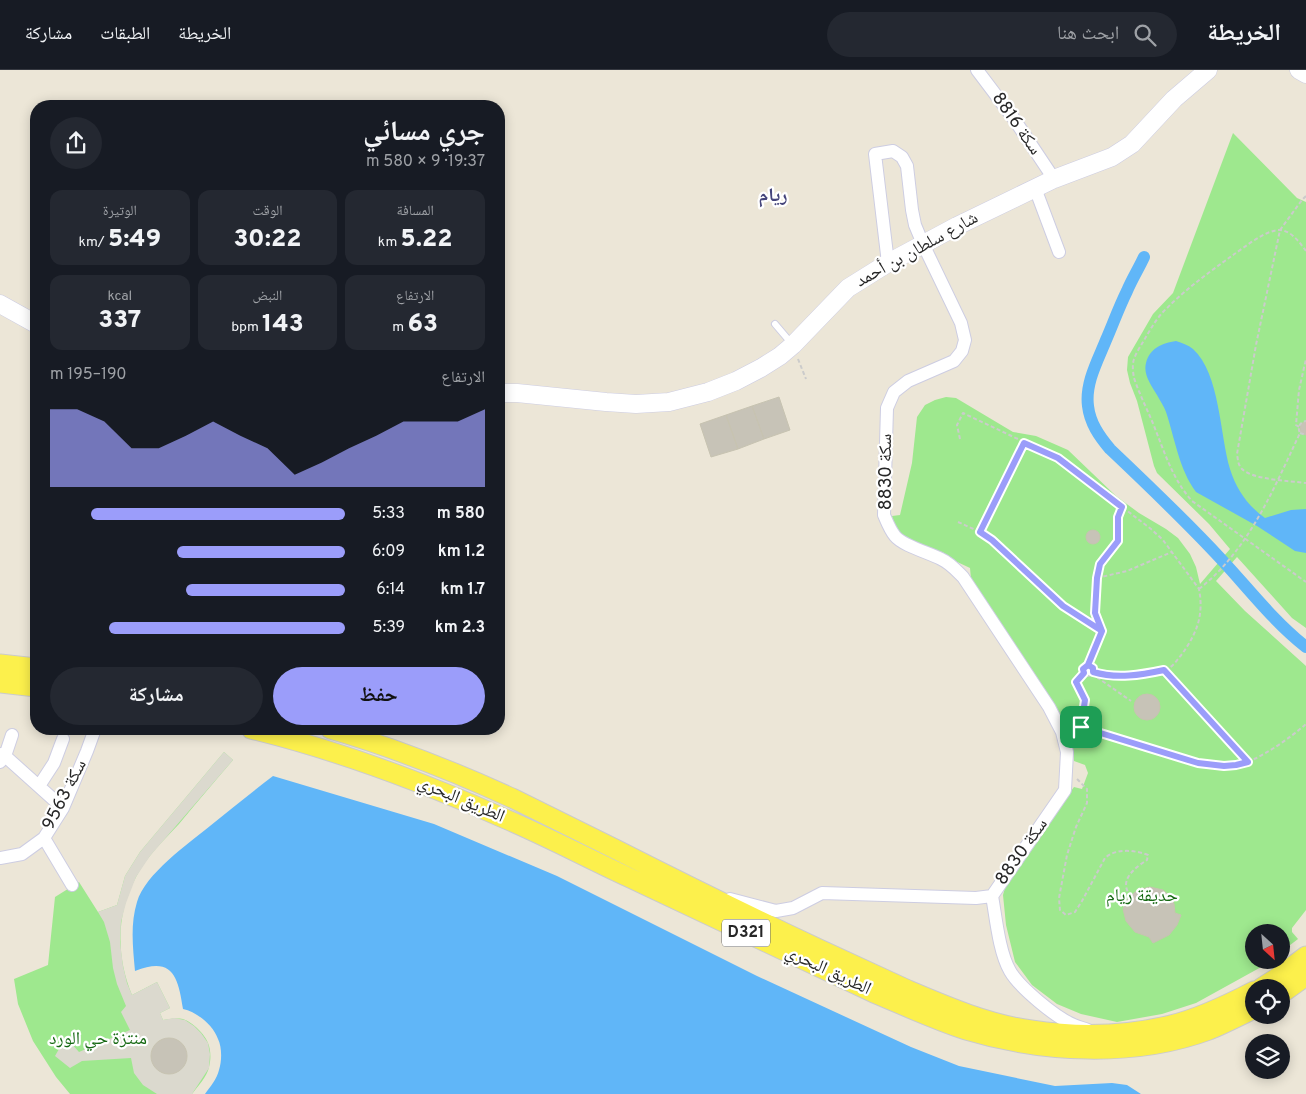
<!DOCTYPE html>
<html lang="ar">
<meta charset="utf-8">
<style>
body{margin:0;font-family:Overpass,"Noto Naskh Arabic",sans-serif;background:#242831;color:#f1f3f6;direction:rtl;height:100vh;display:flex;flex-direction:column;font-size:19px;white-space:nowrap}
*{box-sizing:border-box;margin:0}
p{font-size:16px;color:#9ea1a6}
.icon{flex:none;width:28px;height:28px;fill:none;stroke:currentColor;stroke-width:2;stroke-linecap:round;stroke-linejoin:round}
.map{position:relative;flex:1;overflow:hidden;direction:ltr}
.drawer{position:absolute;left:30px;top:30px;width:475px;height:635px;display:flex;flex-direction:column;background:#171b24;border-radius:20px;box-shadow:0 2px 12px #0003;direction:rtl}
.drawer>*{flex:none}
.needle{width:32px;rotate:153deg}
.fabs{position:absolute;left:1245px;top:854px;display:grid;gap:10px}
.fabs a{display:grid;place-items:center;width:45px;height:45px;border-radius:50%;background:#171b24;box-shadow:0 2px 12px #0003;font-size:25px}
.pin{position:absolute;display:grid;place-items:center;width:42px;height:42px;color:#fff;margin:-21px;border-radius:10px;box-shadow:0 2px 8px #0006}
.round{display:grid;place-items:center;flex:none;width:52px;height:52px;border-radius:26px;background:#242831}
.head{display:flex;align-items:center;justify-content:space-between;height:85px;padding:0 20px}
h1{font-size:28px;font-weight:800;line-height:38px}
.metrics{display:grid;grid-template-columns:repeat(3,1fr);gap:8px;height:85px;padding:5px 20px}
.metrics div{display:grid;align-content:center;border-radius:12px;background:#242831;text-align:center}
.metrics b{font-size:25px;font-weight:800}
.metrics small{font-size:14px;font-weight:400}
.metrics p{font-size:14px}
.chart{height:140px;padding:10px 20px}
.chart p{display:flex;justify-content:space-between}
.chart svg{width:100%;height:90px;margin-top:5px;fill:#9b9dfa;opacity:.7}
.button{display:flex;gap:10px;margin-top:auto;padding:10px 20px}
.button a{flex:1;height:58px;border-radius:30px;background:#9b9dfa;color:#111;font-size:20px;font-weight:800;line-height:58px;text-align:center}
.button a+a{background:#242831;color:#f1f3f6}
ul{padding:0 20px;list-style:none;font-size:16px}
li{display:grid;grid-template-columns:80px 60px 1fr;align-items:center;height:38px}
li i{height:12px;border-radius:6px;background:#9b9dfa}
header{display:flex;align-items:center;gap:30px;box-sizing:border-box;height:70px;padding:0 25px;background:#171b24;border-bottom:1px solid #363941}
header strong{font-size:24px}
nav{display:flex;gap:28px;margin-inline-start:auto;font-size:18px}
.search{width:350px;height:45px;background:#242831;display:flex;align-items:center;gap:12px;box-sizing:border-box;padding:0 18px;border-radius:28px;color:#9ea1a6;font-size:19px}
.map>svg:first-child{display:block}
.green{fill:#9ee88e}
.plaza{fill:#dbd9ce}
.water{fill:#60b6f8}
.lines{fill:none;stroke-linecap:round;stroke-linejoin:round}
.canal{stroke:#60b6f8;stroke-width:12}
.building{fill:#c7c3b7;stroke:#c7c3b1}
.lane-casing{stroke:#cdcde2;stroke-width:8}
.street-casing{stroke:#cdcde2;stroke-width:14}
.secondary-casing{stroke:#cdcde2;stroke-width:19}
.primary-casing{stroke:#cbcbcb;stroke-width:21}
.path{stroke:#cbcbcb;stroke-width:2;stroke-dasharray:4 2.5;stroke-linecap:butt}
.lane{stroke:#fff;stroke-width:6}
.street{stroke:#fff;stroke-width:12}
.secondary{stroke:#fff;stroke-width:18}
.primary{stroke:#fcf04c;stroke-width:19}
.route-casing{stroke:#fff;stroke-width:10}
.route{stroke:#9b9dfa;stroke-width:6}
.labels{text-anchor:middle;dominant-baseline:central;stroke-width:4.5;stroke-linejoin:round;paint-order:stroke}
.shield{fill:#fff;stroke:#686868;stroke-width:1}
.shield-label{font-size:16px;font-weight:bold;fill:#272727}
.street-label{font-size:18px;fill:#272727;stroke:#fff}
.park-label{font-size:18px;fill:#166913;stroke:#fff}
.neighbourhood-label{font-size:19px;font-weight:bold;fill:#45457b;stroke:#fff}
</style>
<header>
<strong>الخريطة</strong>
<div class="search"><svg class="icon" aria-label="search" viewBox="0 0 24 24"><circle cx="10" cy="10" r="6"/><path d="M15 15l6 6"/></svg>ابحث هنا</div>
<nav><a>الخريطة</a><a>الطبقات</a><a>مشاركة</a></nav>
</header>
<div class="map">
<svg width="1306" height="1024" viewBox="0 0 1306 1024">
<rect width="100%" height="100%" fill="#ece6d7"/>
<path class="green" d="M 1233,63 L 1297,128 L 1306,132 L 1306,558 L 1292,548 L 1237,487 L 1216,511 L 1245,541 L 1306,596 L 1306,840 L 1292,858 L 1292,862 L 1298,869 L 1281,882 L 1281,862 L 1254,862 L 1254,890 L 1271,890 L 1263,896 L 1196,933 L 1162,944 L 1117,952 L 1081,944 L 1057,934 L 1032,915 L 1015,892 L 1006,855 L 1003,825 L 1006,814 L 1060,736 L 1074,717 L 1082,719 L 1088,703 L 1085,695 L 1074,691 L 1072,670 L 1063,650 L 971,509 L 970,498 L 900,465 L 894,456 L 892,446 L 900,445 L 912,393 L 917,347 L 925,335 L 935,330 L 946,327 L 956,328 L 1013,362 L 1036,366 L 1068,380 L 1116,426 L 1139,443 L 1166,459 L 1178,468 L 1190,484 L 1196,497 L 1200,514 L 1230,479 L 1209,454 L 1157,403 L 1154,396 L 1137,331 L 1130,313 L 1127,300 L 1128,287 L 1153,244 L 1173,223 Z
M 224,682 L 233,690 C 215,711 197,732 179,754 C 164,770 146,787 136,807 C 116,844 116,886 132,925 L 157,912 L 170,938 L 160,943 L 163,950 C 169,949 176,948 183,949 C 192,952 205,964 208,973 C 211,980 211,990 209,997 C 207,1007 198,1016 192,1024 L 70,1024 L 56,1007 L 33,971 L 18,934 L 14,909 L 48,895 L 55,827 L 79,812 L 98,842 L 117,835 L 125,806 L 140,782 Z"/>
<path class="plaza" d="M 224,682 L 233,690 L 150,786 L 136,807 L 126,833 L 121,852 L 120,872 L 123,896 L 127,913 L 132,925 L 157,912 L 170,938 L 160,943 L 163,950 L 174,948 L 185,950 L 194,956 L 201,963 L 208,973 L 210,984 L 209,998 L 192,1024 L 157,1024 L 143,1015 L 134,1003 L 131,988 L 82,991 L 70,998 L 55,986 L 59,979 L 65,974 L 70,972 L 79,982 L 130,960 L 121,942 L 126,936 L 117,914 L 113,898 L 110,872 L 104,852 L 98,842 L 117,835 L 125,806 L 140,782 Z"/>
<path class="water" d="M 1176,271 C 1182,273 1188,275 1193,279 C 1220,303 1220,366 1230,399 C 1236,419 1248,436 1265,448 L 1291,440 L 1306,439 L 1306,483 L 1295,481 L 1257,456 L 1196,422 C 1179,399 1175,369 1166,342 C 1164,336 1160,331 1157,325 C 1151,315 1143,304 1146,293 C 1150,278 1162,273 1176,271 Z
M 273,706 L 434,754 L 557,806 L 757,906 L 911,977 L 959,996 L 1055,1016 L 1112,1013 L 1127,1015 L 1141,1024 L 205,1024 C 210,1017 217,1009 219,1000 C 222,991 222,977 218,969 C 213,955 197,942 183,939 C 178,907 173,886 135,901 C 133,878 130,855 137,832 C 145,804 188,774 210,756 C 231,739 252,722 273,706 Z"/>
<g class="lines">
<path class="canal" d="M 1144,187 C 1139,198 1132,209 1127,221 C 1119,237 1113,254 1106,270 C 1098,290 1085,313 1088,336 C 1090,353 1099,366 1110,379 C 1148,415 1186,451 1221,489 C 1249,519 1274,552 1306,577"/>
</g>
<path class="building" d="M 779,327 L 790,360 L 764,369 L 752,336 Z
M 752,336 L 764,369 L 738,379 L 726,345 Z
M 726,345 L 738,379 L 711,387 L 700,354 Z
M 1304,352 L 1306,352 L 1306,365 L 1303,364 L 1300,361 L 1301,354 Z
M1086 467a7 7 0 1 1 14 0a7 7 0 1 1-14 0Z
M1134 637a13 13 0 1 1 26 0a13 13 0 1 1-26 0Z
M 1150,817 L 1163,820 L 1171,827 L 1174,834 L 1175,843 L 1181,845 L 1177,855 L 1169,865 L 1153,873 L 1149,867 L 1135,862 L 1126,851 L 1123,839 L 1128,828 L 1138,820 Z
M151 986a18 18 0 1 1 36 0a18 18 0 1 1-36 0Z"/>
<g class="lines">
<g class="lane-casing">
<path id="lane" d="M 775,254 L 792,274"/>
</g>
<g class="street-casing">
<path id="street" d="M 977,0 L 1014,49 L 1054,109
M 1035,118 L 1059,182
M 888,193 L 875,84 L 893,81 L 902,87 L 907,96 L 912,140 L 915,155 L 923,174 L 961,253 L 965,270 L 962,281 L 954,291 L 908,311 L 894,322 L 887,338 L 884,445 C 887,452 890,460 895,466 C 903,476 930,483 941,489 C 950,493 956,500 963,507 L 1049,637 L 1062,662 L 1067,682 L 1065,720 L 992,826 C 996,848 999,882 1010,901 C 1019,917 1056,948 1074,955 C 1078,957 1083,958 1088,960
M 0,684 L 5,686 L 63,738
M 0,692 L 5,686 L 12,665
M 39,716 L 54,693 L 63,669
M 0,788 L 22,784 L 44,768
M 72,815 L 44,768 L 63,738 L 87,681 L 95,659
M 730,829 L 776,841 L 793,838 L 822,823 L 976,828 L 992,826"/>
</g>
<g class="secondary-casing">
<path id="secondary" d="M 1299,0 L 1306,4
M 0,234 L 36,254
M 499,323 L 517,323 L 606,332 L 636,334 L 669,332 L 708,322 L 736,311 L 761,298 L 780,286 L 793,275 L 848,218 L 888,193 L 957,156 L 1054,109 L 1112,87 L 1132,74 L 1174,29 L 1208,0"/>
</g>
<g class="primary-casing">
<path id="primary" d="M 0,594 L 36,598
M 0,613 L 36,617
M 251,659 C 337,680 420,711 501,747 C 544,765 585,787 628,807 C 710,846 792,885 874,923 C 905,936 935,950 966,960 C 1042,983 1134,988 1209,960 C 1224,954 1239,946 1254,939
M 330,659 C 392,677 453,701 512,728 C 546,745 581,762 615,779 C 682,813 749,846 817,878 C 848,892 878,906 908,920 C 948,937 988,954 1031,960 C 1077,967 1125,966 1171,955 C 1200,948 1227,935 1254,921
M 1261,918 L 1278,907 L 1306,886
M 1281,924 L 1306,906"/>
</g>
<path class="path" d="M 1306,126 L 1302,130 L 1280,160 L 1256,275 L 1237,384 C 1238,390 1238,395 1242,399 C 1253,410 1291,411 1306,413
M 1306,181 C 1300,173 1292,161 1280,160 C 1265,160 1245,177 1233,185 C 1211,201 1187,218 1167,238 C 1157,247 1150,260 1143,272 C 1140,277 1136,283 1134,289 C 1132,295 1133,302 1134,308 C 1139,323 1146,337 1152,351 C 1164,380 1171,407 1192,431 L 1306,512
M 798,289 L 806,309
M 1299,357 L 1296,355 L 1299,320 L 1306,289
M 1300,363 L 1306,365
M 960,369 L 957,355 L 963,343 L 1058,388 L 1151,459 L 1163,470 L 1199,519 C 1204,545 1197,563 1182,584 C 1178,589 1174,595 1169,598 C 1157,605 1118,608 1104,605 C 1101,605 1097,603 1093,602
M 958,452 L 980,462 L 992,470 L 1063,536 L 1102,561
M 980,462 L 1024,373
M 1097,508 L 1127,501 L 1172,482
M 1199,519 C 1249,480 1274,418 1300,363 C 1297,357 1300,352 1306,351
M 1088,595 L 1102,561 L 1095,543 L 1097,508 L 1100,494 L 1118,471 L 1118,447 L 1122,437
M1083 601a5 5 0 1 1 10 0a5 5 0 1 1-10 0Z
M 1164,600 L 1248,692
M 1093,602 L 1098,608 L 1131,631
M 1072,655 L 1198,693 C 1211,695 1223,697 1236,695 C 1257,692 1290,668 1306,654
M 1081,656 L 1085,630 L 1076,612 L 1084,603
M 1077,709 L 1087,719 L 1087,733 L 1076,757 L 1067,785 L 1059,828 L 1060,840 L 1066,845 L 1075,842 L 1082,831 L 1105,788 C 1116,778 1135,780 1148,785 L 1147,790 C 1136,797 1118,810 1130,825"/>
<use href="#lane" class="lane"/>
<use href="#street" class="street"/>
<use href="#secondary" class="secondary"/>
<use href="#primary" class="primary"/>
</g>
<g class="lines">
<g class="route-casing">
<path id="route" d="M 1081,657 L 1198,693 L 1224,696 L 1236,695 L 1248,692 L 1164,600 C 1141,605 1117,609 1093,602 L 1093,598 L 1088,595 L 1102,561 L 1063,536 L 992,470 L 980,462 L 1024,373 L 1058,388 L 1122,437 L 1118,447 L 1118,471 L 1100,494 L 1097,508 L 1095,543 L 1102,561 L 1088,595 L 1083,599 L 1084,603 L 1076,612 L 1085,630 L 1081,657"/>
</g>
<use href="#route" class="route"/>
</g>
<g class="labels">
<rect class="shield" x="722" y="849.5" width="48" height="27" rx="4"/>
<g class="shield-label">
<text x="746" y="863">D321</text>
</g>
<g class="street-label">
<text transform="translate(1016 54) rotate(55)">سكة 8816</text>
<text transform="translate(917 180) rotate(-29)">شارع سلطان بن أحمد</text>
<text transform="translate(886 402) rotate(-90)">سكة 8830</text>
<text transform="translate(65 725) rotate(-63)">سكة 9563</text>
<text transform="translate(461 730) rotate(23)">الطريق البحري</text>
<text transform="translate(1022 782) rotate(-55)">سكة 8830</text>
<text transform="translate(828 901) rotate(25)">الطريق البحري</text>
</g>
<g class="park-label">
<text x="1142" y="826">حديقة ريام</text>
<text x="98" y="969">منتزة حي الورد</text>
</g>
<g class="neighbourhood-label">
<text x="773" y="126">ريام</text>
</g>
</g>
</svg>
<div class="fabs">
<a><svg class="needle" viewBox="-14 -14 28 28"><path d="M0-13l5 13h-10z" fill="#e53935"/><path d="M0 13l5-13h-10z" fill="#9ea1a6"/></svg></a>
<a><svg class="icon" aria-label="locate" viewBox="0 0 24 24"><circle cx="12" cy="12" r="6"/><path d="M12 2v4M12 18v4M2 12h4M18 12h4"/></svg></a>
<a><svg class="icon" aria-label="layers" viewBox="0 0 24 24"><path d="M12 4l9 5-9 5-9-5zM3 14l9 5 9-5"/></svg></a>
</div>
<div class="pin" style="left:1081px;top:657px;background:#1e9e55"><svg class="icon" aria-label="arrive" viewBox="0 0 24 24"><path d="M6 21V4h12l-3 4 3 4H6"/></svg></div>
<section class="drawer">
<div class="head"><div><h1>جري مسائي</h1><p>19:37 · 9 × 580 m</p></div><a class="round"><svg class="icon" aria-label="share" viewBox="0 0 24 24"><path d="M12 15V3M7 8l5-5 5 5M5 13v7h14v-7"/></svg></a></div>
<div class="metrics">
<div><p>المسافة</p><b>5.22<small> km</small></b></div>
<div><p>الوقت</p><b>30:22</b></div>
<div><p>الوتيرة</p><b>5:49<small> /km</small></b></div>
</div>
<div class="metrics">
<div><p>الارتفاع</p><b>63<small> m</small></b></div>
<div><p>النبض</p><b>143<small> bpm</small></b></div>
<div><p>kcal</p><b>337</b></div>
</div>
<div class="chart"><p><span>الارتفاع</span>190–195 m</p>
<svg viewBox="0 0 160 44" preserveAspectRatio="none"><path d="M0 44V6L10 6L20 12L30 25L40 25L50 19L60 12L70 19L80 25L90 38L100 32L110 25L120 19L130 12L140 12L150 12L160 6V44z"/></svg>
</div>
<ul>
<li><b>580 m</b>5:33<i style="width:86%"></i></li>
<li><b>1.2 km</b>6:09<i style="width:57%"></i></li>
<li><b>1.7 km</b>6:14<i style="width:54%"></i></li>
<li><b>2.3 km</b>5:39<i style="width:80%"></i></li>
</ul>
<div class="button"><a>حفظ</a><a>مشاركة</a></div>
</section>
</div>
